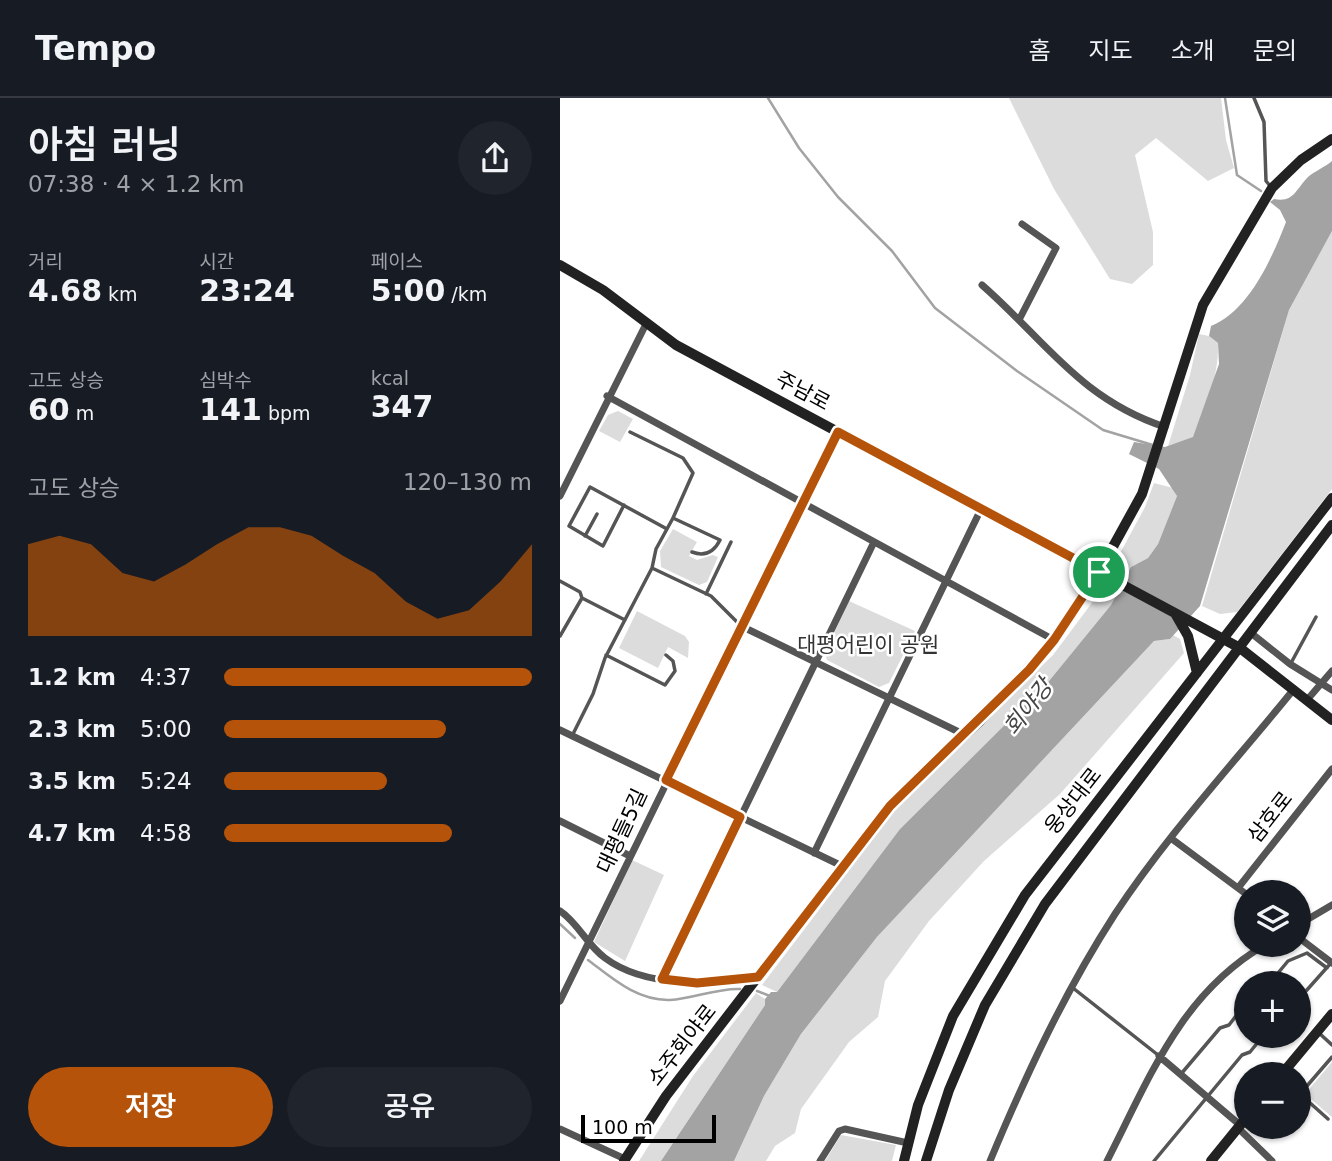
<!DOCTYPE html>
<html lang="ko">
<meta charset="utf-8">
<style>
body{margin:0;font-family:"DejaVu Sans","Noto Sans KR",sans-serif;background:#20242c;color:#f1f3f6;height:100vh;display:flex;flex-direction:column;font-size:26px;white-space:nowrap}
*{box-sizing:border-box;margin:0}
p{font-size:23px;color:#9ea1a6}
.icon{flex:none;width:38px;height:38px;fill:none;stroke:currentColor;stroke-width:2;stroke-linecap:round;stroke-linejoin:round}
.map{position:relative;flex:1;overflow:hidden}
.drawer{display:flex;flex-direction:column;background:#171b24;width:560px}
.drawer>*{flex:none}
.fabs{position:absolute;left:674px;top:782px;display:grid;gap:14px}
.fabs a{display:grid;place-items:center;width:77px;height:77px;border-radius:50%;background:#171b24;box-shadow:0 2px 5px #0004;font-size:35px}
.scale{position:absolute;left:21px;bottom:18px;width:135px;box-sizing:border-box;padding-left:7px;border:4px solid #000;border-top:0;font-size:19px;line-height:24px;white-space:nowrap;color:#000;-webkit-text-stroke:5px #fff;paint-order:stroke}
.pin{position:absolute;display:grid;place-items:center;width:60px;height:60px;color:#fff;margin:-30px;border:4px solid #fff;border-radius:50%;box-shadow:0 2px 7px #0007}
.round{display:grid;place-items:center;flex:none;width:74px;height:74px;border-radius:37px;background:#20242c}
.overview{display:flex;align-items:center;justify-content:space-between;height:119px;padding:0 28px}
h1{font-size:38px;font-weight:600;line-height:52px}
.figures{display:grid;grid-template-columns:repeat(3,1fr);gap:10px;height:119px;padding:7px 28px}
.figures div{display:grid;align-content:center}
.figures b{font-size:30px;font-weight:600}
.figures small{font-size:19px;font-weight:400}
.figures p{font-size:19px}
.chart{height:196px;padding:14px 28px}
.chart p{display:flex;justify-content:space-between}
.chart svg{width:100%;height:126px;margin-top:7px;fill:#b45309;opacity:.7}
.action{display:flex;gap:14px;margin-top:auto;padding:14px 28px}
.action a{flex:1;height:80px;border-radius:42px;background:#b45309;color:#fff;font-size:28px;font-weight:600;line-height:80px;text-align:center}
.action a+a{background:#20242c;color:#f1f3f6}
ul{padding:0 28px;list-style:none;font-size:23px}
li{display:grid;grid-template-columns:112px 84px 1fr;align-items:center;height:52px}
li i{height:18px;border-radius:9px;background:#b45309}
header{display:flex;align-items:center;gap:42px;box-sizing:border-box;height:98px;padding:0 35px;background:#171b24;border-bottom:2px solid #363941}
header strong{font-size:33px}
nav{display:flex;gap:38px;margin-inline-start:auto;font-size:24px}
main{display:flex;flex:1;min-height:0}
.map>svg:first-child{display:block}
.green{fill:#dcdcdc}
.water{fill:#a3a3a3}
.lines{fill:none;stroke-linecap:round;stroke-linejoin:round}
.stream{stroke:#a3a3a3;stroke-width:2.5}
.lane{stroke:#555;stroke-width:3.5}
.street{stroke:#555;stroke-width:7}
.secondary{stroke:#222;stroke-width:10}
.route-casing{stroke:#fff;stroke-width:14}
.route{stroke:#b45309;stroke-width:9}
.labels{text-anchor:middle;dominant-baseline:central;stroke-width:5;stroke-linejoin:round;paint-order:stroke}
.street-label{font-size:21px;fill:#000;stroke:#fff}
.park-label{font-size:21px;fill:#333;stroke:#fff}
.water-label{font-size:23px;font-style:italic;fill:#444;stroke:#fff}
</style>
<header>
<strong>Tempo</strong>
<nav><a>홈</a><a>지도</a><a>소개</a><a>문의</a></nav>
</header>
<main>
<section class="drawer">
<div class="overview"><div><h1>아침 러닝</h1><p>07:38 · 4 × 1.2 km</p></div><a class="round"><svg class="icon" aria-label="share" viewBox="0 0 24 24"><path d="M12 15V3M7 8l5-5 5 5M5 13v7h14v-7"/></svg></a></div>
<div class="figures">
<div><p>거리</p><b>4.68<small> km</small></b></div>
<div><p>시간</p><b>23:24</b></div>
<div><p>페이스</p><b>5:00<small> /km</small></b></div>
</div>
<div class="figures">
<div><p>고도 상승</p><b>60<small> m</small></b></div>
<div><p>심박수</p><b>141<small> bpm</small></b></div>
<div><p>kcal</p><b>347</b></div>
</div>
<div class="chart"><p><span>고도 상승</span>120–130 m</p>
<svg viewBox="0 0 160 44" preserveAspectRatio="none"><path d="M0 44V12L10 9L20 12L30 22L40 25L50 19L60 12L70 6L80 6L90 9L100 16L110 22L120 32L130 38L140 35L150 25L160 12V44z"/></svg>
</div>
<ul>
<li><b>1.2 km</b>4:37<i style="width:100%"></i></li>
<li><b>2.3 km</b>5:00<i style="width:72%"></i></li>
<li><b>3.5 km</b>5:24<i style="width:53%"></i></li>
<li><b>4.7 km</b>4:58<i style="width:74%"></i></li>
</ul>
<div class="action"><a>저장</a><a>공유</a></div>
</section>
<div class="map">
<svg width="772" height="1063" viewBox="0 0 772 1063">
<rect width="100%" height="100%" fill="#fff"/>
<path class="green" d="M 449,0 L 661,0 L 666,42 L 674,70 L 648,83 L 596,40 L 575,57 L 593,134 L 593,167 L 572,186 L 550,181 L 494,91 Z
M 772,133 L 772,391 L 677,514 L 660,516 L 642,508 L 729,212 Z
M 639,236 L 649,238 L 658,245 C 659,279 646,308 633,340 L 608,348 L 630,277 Z
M 58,313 L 73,321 L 60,344 L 39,333 L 48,317 Z
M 594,385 L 613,390 L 617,398 L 598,446 L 588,460 L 571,469 L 551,507 L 489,583 L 340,731 L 217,894 L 202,887 L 337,709 L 493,557 L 537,498 L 585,409 Z
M 113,431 L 137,444 L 129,458 L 137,462 L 153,457 L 158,459 L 147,484 L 139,487 L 101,469 L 100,453 Z
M 289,503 L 355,533 L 329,585 L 319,589 L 267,562 L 265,555 Z
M 77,513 L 125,538 L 129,544 L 128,560 L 108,549 L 98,570 L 59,550 Z
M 613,537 L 620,541 L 624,555 L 500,696 L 424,763 L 369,823 L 325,883 L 318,919 L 289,944 L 241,1011 L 235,1035 L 215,1048 L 206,1063 L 174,1063 L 204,998 L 241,936 L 317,839 L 594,543 L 610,541 Z
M 72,762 L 104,777 L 65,863 L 34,844 Z
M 196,895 L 205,901 L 205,907 L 101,1063 L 79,1063 L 133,978 Z
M 772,964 L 772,1019 L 745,996 Z
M 281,1037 L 336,1047 L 332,1063 L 265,1063 Z"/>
<path class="water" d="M 772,63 L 772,133 L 729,212 L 640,508 L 610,541 L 594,543 L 317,839 L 241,936 L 204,998 L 174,1063 L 101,1063 L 205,907 L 205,901 L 211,894 L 217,894 L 340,731 L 489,583 L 551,507 L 571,469 L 588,460 L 598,446 L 617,398 L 599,371 L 569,356 L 574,344 L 605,349 L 633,339 L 659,266 L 658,245 L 649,238 L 651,228 C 689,213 712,160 726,124 L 720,112 L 710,104 L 714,101 C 734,105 736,91 748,79 C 755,73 765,69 772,63 Z"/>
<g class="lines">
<path class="stream" d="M 208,0 L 239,50 L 278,99 L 332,153 L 375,210 L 457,273 L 543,332 L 596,348
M 665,0 L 677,77 L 701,93
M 0,826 L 15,840
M 28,862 C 52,880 77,903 110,902 C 133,901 156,890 180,891
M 197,893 L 210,898"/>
<path class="lane" d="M 694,0 L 704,24 L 706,83 L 711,89
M 70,334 L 123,360 L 133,375 L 113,420
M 64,407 L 43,448 L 9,428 L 30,389 L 107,431
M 25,438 L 37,416
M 92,470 L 96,451 L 113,420 L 160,442 C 154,454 145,459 132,454
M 0,483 L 20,494 L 22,500 L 65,522
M 146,496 L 171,444
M 0,538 L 22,500
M 46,557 L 105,587 L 115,573 L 113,563 L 106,557
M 731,565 L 756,519
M 13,636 L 33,596 L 45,560 L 92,470 L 151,498 L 180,527
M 709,886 L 728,863 L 747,855 L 767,870
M 513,890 L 598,957
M 738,902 L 771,865
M 759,935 L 772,947
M 621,976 L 660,930 L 669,927 L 686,905
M 768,1021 L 740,996 L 772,959
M 594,1063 L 682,957 L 690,954 L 703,938"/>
<path class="street" d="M 422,187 C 485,242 520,301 605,329
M 460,220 L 496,150 L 462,126
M 47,298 L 494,542
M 0,398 L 86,226
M 181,528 L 405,637
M 691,535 L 730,566 L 772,592
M 747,602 L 772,573
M 0,632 L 282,768
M 0,723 L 70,758
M 612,741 L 686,796
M 254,755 L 421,411
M 678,790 L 772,671
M 0,813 C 18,825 27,847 45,860 C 85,890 152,887 198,879
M 738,827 L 772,807
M 738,839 L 772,865
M 102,881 L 314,444
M 0,903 L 278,334
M 599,958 L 680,1027
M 678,1030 L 712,1063
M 0,1031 L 65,1061
M 260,1063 L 279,1033 L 285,1031 L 348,1045
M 430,1063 C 466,977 504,895 555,816 C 607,737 674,665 734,591
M 547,1063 C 589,981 621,895 705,847"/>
<path class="secondary" d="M 0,167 L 43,192 L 116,247 L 680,550 L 772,622
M 616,517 L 628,538 L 637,575
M 722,976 L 772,916
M 64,1063 L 106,998 L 330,707 L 420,623 L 494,542 L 539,474 L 582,396 L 643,207 L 712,90 L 741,62 L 772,41
M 344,1063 L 358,1007 L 393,918 L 465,797 L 772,400
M 366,1063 L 389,992 L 425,907 L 485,806 L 772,427
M 651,1063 L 686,1020"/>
</g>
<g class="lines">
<g class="route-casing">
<path id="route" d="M 278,334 L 539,474 L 494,542 L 469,572 L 330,708 L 198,879 L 137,885 L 102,881 L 180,719 L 106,682 Z"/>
</g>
<use href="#route" class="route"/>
</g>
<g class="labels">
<g class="street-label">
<text transform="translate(243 293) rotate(28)">주남로</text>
<text transform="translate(513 703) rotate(-52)">웅상대로</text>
<text transform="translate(710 719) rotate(-52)">삼호로</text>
<text transform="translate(62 733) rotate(-65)">대평들5길</text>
<text transform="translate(122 947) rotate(-52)">소주회야로</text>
</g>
<g class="park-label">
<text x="308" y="547">대평어린이 공원</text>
</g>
<g class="water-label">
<text transform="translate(468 609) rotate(-52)">회야강</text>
</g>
</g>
</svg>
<div class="fabs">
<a><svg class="icon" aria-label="layers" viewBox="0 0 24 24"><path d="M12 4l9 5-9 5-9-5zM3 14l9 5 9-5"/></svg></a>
<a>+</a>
<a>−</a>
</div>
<div class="scale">100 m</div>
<div class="pin" style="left:539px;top:474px;background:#1e9e55"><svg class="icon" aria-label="arrive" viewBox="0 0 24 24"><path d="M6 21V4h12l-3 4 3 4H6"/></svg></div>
</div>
</main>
